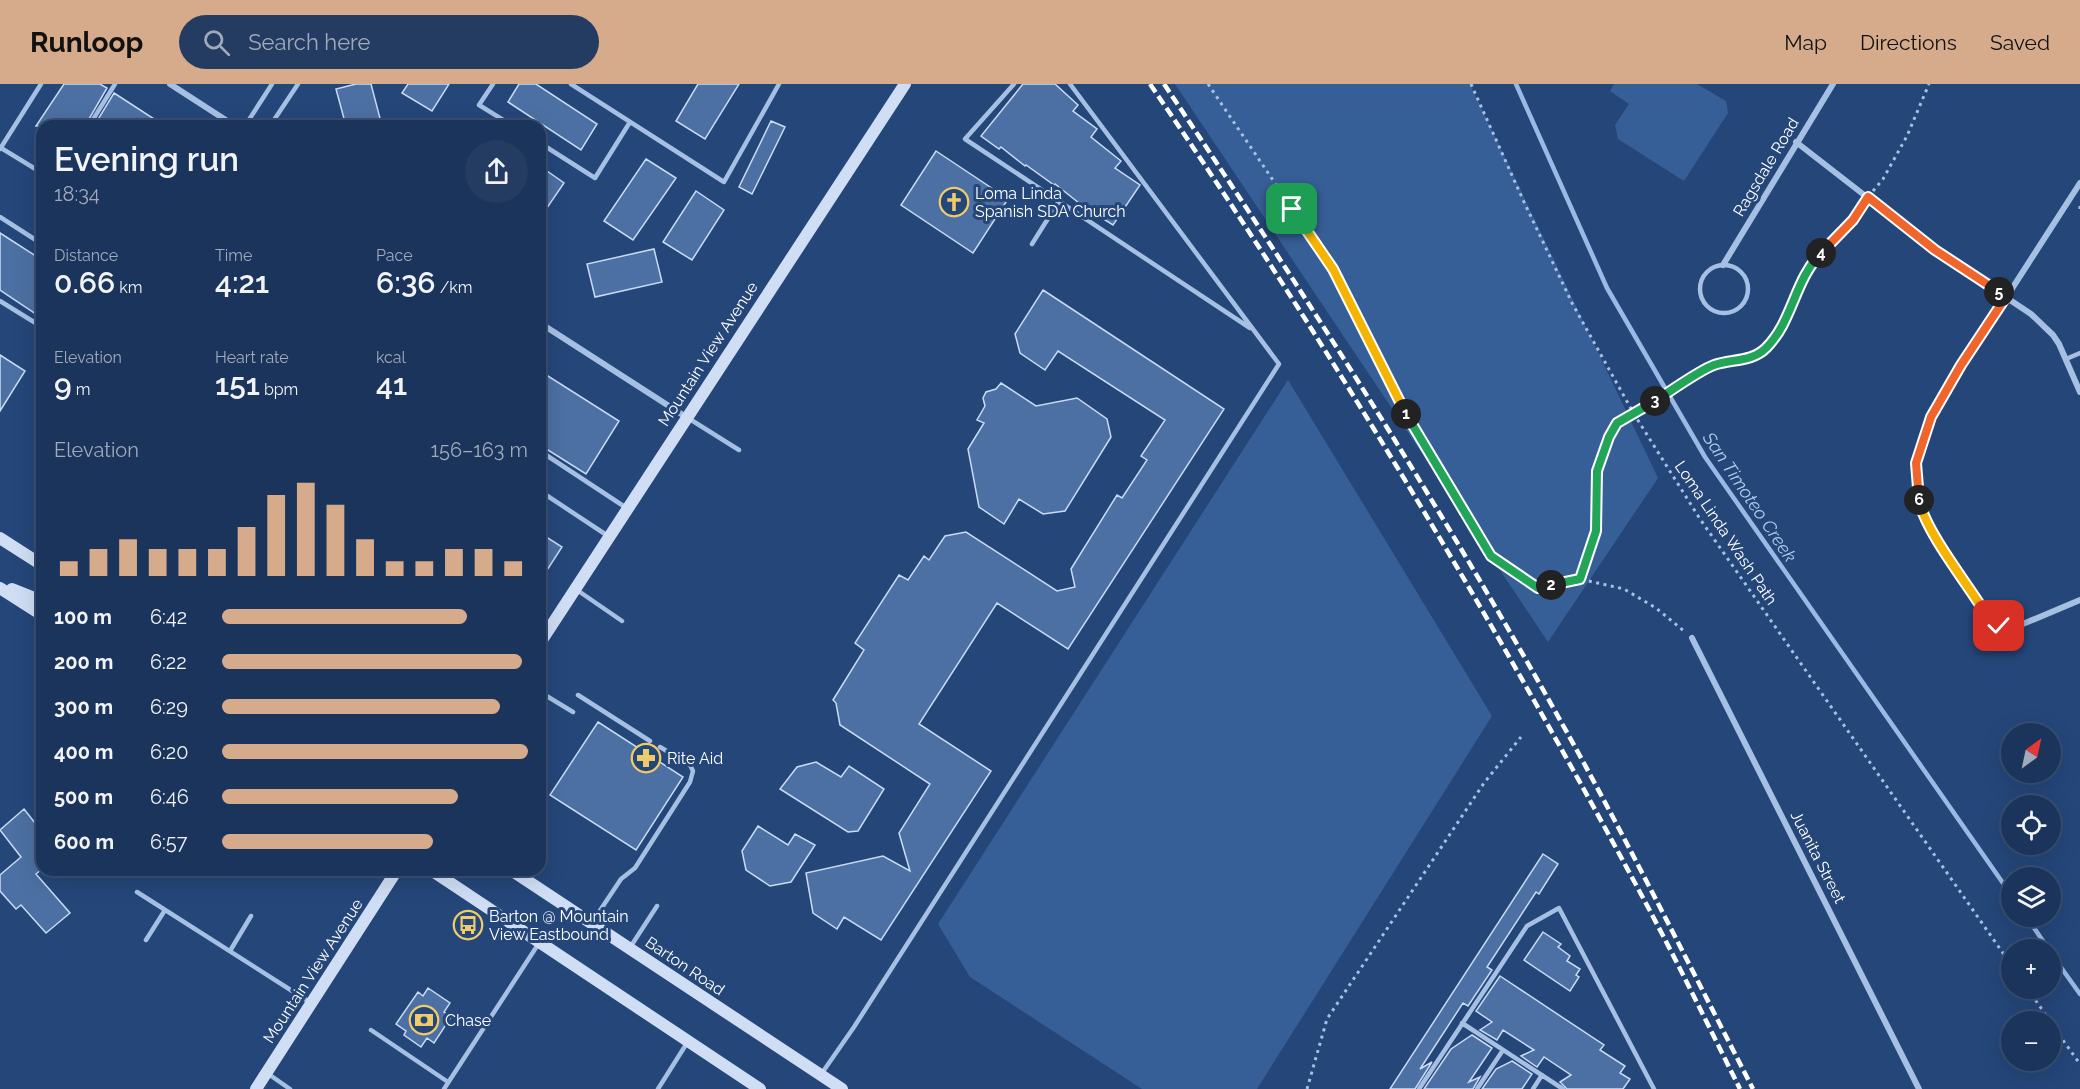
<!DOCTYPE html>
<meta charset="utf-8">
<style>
body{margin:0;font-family:Raleway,sans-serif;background:#243c61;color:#f1f3f6;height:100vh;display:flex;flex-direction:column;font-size:22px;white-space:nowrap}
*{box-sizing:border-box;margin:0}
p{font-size:20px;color:#a0aabb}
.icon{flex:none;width:33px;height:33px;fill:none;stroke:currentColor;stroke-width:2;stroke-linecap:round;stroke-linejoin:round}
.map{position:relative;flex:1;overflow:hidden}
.side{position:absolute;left:36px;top:36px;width:510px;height:756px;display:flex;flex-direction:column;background:#1b345b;border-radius:18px;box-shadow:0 6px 24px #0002,0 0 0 2px #394f71}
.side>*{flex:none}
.needle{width:39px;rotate:33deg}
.buttons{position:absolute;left:2001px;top:639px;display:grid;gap:12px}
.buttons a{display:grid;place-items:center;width:60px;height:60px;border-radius:50%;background:#1b345b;box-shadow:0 6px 24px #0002,0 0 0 2px #394f71;font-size:30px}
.pin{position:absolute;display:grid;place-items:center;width:51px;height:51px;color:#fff;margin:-26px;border-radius:12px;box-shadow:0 3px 9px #0006}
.km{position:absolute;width:30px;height:30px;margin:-15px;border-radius:50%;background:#222;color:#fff;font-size:16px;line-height:30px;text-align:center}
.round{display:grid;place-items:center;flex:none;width:63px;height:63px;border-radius:32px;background:#243c61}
.head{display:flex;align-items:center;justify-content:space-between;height:102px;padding:0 18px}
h1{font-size:33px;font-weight:600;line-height:45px}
.metrics{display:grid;grid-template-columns:repeat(3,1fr);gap:9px;height:102px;padding:6px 18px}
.metrics div{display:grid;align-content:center}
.metrics b{font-size:30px;font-weight:600}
.metrics small{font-size:16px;font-weight:400}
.metrics p{font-size:16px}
.chart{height:168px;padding:12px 18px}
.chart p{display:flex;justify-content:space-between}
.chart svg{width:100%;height:108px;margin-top:6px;stroke:#d6ab8b;stroke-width:6}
ul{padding:0 18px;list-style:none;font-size:20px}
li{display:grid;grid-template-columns:96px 72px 1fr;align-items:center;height:45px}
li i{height:15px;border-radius:8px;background:#d6ab8b}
header{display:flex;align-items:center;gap:36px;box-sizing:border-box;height:84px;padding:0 30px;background:#d6ab8b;color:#111}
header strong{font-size:28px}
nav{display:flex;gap:33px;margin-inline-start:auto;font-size:21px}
.search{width:420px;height:54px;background:#243c61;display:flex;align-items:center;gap:15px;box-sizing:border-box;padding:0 21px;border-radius:33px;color:#a0aabb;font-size:22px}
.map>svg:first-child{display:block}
.green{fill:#375f97}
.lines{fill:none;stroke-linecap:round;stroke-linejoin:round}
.stream{stroke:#9abae5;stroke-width:4.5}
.building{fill:#4c70a3;stroke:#c9dbf3;stroke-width:1.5}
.path{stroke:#a6c0e4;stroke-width:3;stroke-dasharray:3 4.5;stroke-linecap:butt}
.lane{stroke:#a6c0e4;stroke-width:4.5}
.street{stroke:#a6c0e4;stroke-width:6}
.secondary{stroke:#cfdef4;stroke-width:12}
.rail{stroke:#fff;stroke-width:4.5;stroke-dasharray:10 4.5;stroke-linecap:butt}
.split-1-casing{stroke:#fff;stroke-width:12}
.split-2-casing{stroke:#fff;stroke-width:12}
.split-3-casing{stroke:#fff;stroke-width:12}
.split-4-casing{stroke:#fff;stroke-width:12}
.split-5-casing{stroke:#fff;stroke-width:12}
.split-6-casing{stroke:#fff;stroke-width:12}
.split-7-casing{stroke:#fff;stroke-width:12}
.split-1{stroke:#f5b400;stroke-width:8}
.split-2{stroke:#22a559;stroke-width:8}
.split-3{stroke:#22a559;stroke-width:8}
.split-4{stroke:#22a559;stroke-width:8}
.split-5{stroke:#f0652b;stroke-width:8}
.split-6{stroke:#f0652b;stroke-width:8}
.split-7{stroke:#f5b400;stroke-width:8}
.labels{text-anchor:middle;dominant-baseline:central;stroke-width:6;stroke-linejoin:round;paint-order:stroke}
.street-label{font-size:16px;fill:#fff;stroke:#244679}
.poi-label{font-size:16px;fill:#fff;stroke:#244679;text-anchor:start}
.water-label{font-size:18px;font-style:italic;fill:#b1caec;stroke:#244679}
</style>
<header>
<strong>Runloop</strong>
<div class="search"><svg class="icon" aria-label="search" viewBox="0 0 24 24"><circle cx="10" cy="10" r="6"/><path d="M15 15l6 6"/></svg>Search here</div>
<nav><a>Map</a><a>Directions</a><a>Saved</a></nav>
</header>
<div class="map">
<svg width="2080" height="1005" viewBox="0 0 2080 1005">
<rect width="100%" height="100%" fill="#244679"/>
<path class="green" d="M 1175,0 L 1470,0 L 1658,394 L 1548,558 Z
M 1614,0 L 1697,0 L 1726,17 L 1728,29 L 1684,97 L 1618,55 L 1615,41 L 1629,20 L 1610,7 Z
M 1288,296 L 1492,632 L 1257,1005 L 1142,1005 L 970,893 L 938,840 Z"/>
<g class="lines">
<path class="stream" d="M 1516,0 L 1607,204 L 1705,373 L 2012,812
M 2026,832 L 2049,866
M 2050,868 L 2080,910"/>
</g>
<path class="building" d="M 64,0 L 100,0 L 107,4 L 85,42 L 36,42 Z
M 356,0 L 371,0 L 382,42 L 346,42 L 336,5 Z
M 408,0 L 449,0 L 432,27 L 402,9 Z
M 519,0 L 536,0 L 597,40 L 581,66 L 508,18 Z
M 698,0 L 739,0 L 705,55 L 676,37 Z
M 1023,0 L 1055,0 L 1078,21 L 1073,27 L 1097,45 L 1091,53 L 1121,77 L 1115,84 L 1140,101 L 1113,141 L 1084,123 L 1055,100 L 1054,101 L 1026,81 L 1025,82 L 1001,63 L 999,65 L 981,52 Z
M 114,9 L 165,42 L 94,42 Z
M 771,37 L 785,43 L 752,110 L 739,103 Z
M 936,67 L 1008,115 L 973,169 L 901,121 Z
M 646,75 L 676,94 L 633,156 L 604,137 Z
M 540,82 L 564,99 L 540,134 Z
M 696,107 L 724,126 L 692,176 L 663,158 Z
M 0,149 L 42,176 L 42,234 L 0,206 Z
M 654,165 L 662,198 L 595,213 L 587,180 Z
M 1043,206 L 1224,325 L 1068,565 L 997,519 L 919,640 L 991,687 L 881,856 L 844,833 L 837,845 L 813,829 L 806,789 L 883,772 L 910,787 L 899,749 L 930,700 L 840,641 L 836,619 L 833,616 L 864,566 L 855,559 L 899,491 L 908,496 L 924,472 L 929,476 L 945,452 L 966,448 L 1057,507 L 1075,503 L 1071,485 L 1117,411 L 1122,414 L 1147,376 L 1141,372 L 1165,336 L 1058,267 L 1045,286 L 1020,269 L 1015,250 Z
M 0,271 L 25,287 L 0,327 Z
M 540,287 L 619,337 L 586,390 L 540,361 Z
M 1001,299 L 1036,322 L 1077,314 L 1107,335 L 1111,353 L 1065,427 L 1043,430 L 1019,415 L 1004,440 L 979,423 L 968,365 L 984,339 L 977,336 L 985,322 L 983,314 L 986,308 L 996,305 Z
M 540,449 L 562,463 L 540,497 Z
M 598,638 L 683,693 L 636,766 L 550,711 Z
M 816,678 L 841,693 L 849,682 L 884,705 L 858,747 L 848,748 L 780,705 L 797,683 Z
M 24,725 L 35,739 L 42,735 L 42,785 L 36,790 L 70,829 L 46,849 L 21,821 L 16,825 L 0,807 L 0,791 L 21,773 L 0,746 Z
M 758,742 L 788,761 L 795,750 L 815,761 L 791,798 L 770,802 L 746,786 L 742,767 Z
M 1543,770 L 1558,780 L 1539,810 L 1536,808 L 1487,883 L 1492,886 L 1468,922 L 1463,919 L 1420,985 L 1432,978 L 1415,1005 L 1390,1005 Z
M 1543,848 L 1561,860 L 1558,863 L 1570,872 L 1567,877 L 1580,885 L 1576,891 L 1579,893 L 1570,907 L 1524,876 Z
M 1500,892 L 1604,961 L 1600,966 L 1625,982 L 1620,989 L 1630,995 L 1623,1005 L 1567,1005 L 1560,998 L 1571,991 L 1544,973 L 1537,983 L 1521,972 L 1534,966 L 1503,946 L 1497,956 L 1480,946 L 1492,938 L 1476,927 Z
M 428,904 L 450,919 L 444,928 L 451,933 L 434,959 L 427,954 L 421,963 L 404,951 L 406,947 L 396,940 L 418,908 L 423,912 Z
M 1472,951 L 1492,964 L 1469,998 L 1480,993 L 1473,1005 L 1424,1005 L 1451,965 Z
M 1512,977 L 1532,990 L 1522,1005 L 1482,1005 L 1496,985 Z"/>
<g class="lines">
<path class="path" d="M 1208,0 L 1333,185 L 1413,343 L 1491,472 L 1538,504 L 1580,495 L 1624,505 L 1656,524 L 1684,547
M 1471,0 L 1524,118 L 1572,219 L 1634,330 L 1700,435 L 2012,882
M 1873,107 L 1883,95 L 1907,52 L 1929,0
M 2080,122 L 2080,125
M 1580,495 L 1596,448 L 1597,387 L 1609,353 L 1617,339 L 1714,281 L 1751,274 L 1765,265 L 1788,233 L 1794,220 L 1796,207 L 1812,180 L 1844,147 L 1862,122
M 2027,904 L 2050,937
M 2050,938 L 2080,980
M 1307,1005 L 1327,935 L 1484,699 L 1521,653"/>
<path class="lane" d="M 493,0 L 479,21 L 513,42
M 571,0 L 724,98 L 779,0
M 1014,0 L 965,55 L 1250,244
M 89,42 L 115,0
M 218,42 L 223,35
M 245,42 L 272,0
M 270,42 L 298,0
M 540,59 L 595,94 L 630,38
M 1,64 L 42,89
M 0,65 L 41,0
M 0,133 L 42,160
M 1032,160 L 1059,117
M1700 205a24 24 0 1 1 48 0a24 24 0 1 1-48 0Z
M 0,217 L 42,243
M 2066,275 L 2080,269
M 688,334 L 739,366
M 540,367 L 625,423
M 540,407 L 608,452
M 577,506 L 622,537
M 540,608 L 573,628
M 578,611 L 650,657
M 137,808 L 311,919
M 593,837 L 621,795 L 635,784 L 690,698 L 693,687 L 690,681 L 660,663
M 146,856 L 165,826
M 631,862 L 657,822
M 230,867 L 251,832
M 1462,939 L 1563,1005
M 371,946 L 448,998
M 267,989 L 290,1005
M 822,989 L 854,943 L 1279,280 L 1070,0
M 444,1005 L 539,859
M 658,1005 L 687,959
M 1419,1005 L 1527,842 L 1559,824 L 1654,1005
M 1477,1005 L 1503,966
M 1533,1005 L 1542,991"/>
<path class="street" d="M 170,0 L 235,42
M 1796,58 L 1935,166 L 2031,230 L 2053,251 L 2059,260 L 2080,308
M 2080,99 L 1939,318 C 1923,347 1909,386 1920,420 C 1930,455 1969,502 1989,535 C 1999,542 2005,544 2018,542 L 2080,516
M 1723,181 L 1833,0
M 540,239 L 686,333
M 1692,554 L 1919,1005"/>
<path class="secondary" d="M 0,454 L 42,481
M 0,504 L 42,531
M 12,505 L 42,517
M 540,559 L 905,0
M 431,786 L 760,1005
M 511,786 L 842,1005
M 256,1005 L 397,786"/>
<path class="rail" d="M 1150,0 C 1329,261 1492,533 1642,812 C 1676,875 1708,941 1740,1005
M 1164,0 C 1311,219 1453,441 1580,672 C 1640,782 1696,894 1753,1005"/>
</g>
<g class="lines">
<g class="split-1-casing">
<path id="split-1" d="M 1292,125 L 1333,185 L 1406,330"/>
</g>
<g class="split-2-casing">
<path id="split-2" d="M 1406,330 L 1491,472 L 1538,504 L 1551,501"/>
</g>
<g class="split-3-casing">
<path id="split-3" d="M 1551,501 L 1580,495 L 1596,447 L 1597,387 L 1609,353 L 1617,339 L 1655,317"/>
</g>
<g class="split-4-casing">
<path id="split-4" d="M 1655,317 C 1671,307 1698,287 1714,281 C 1731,275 1752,278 1766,264 C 1793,237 1794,197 1821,169"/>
</g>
<g class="split-5-casing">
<path id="split-5" d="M 1821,169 L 1853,136 L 1868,113 L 1935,166 L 1999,208"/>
</g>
<g class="split-6-casing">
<path id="split-6" d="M 1919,416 L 1916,379 L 1931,333 L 1961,281 L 2006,213 L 1999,208"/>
</g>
<g class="split-7-casing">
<path id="split-7" d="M 1919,416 C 1925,448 1971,504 1989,535 L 1999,542"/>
</g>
<use href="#split-1" class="split-1"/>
<use href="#split-2" class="split-2"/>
<use href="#split-3" class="split-3"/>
<use href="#split-4" class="split-4"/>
<use href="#split-5" class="split-5"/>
<use href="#split-6" class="split-6"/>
<use href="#split-7" class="split-7"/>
</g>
<defs>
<g id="church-ring" transform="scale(1.5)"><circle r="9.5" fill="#244679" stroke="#eecc6a" stroke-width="1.5"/><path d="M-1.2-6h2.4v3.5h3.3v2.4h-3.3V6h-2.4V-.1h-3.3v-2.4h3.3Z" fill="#eecc6a"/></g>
<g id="pharmacy-ring" transform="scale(1.5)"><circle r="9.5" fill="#244679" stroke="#eecc6a" stroke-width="1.5"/><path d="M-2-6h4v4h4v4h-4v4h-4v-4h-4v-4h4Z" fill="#eecc6a"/></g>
<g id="bus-ring" transform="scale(1.5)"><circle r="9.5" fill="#244679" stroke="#eecc6a" stroke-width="1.5"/><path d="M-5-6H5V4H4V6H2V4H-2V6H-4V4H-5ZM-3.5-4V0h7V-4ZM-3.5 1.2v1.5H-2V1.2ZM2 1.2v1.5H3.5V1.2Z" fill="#eecc6a"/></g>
<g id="bank-ring" transform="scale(1.5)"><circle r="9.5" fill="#244679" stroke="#eecc6a" stroke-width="1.5"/><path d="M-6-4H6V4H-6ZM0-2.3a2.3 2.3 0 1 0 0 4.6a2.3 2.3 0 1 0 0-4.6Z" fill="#eecc6a"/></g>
</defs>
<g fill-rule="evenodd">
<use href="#church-ring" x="954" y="118"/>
<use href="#pharmacy-ring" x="646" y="674"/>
<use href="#bus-ring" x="468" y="841"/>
<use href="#bank-ring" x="424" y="936"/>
</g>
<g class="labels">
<g class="street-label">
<text transform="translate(1766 83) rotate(-59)">Ragsdale Road</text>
<text transform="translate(708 270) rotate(-57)">Mountain View Avenue</text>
<text transform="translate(1726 449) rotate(56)">Loma Linda Wash Path</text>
<text transform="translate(1818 773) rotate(63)">Juanita Street</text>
<text transform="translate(685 882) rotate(34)">Barton Road</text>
<text transform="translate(313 887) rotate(-57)">Mountain View Avenue</text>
</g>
<g class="poi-label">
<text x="975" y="109">Loma Linda<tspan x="975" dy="18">Spanish SDA Church</tspan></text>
<text x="667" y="674">Rite Aid</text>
<text x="489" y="832">Barton @ Mountain<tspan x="489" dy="18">View Eastbound</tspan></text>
<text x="445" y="936">Chase</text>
</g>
<g class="water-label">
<text transform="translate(1750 413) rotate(56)">San Timoteo Creek</text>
</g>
</g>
</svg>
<div class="buttons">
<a><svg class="needle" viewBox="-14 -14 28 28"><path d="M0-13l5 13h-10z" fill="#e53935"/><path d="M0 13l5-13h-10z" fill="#a0aabb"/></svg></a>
<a><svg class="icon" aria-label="locate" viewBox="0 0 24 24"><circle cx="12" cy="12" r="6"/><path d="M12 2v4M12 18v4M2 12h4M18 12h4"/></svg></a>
<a><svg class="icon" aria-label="layers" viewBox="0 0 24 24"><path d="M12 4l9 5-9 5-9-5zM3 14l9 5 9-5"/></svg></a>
<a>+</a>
<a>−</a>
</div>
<div class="pin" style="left:1292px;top:125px;background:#1e9e55"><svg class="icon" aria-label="arrive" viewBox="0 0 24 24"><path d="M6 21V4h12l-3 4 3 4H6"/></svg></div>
<div class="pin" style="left:1999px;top:542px;background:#d93025"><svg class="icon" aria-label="check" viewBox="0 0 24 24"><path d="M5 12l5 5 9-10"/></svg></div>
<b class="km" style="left:1406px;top:330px">1</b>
<b class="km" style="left:1551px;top:501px">2</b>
<b class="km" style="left:1655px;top:317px">3</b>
<b class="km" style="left:1821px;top:169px">4</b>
<b class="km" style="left:1999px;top:208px">5</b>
<b class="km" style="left:1919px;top:416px">6</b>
<section class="side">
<div class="head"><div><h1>Evening run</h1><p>18:34</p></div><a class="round"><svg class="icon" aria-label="share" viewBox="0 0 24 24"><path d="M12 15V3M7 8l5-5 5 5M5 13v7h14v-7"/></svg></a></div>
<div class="metrics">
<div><p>Distance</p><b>0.66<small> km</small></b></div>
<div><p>Time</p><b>4:21</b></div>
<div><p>Pace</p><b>6:36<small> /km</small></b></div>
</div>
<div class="metrics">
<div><p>Elevation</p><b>9<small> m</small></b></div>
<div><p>Heart rate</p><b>151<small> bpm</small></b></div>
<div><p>kcal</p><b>41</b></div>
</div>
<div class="chart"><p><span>Elevation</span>156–163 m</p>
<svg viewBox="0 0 160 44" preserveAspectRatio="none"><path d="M5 44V38M15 44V33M25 44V29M35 44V33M45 44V33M55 44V33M65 44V24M75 44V11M85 44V6M95 44V15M105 44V29M115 44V38M125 44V38M135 44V33M145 44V33M155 44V38"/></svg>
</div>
<ul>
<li><b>100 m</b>6:42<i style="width:80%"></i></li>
<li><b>200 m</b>6:22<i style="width:98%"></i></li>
<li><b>300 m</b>6:29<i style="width:91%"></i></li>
<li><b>400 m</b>6:20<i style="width:100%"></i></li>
<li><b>500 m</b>6:46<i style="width:77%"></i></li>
<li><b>600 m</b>6:57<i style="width:69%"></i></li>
</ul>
</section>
</div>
